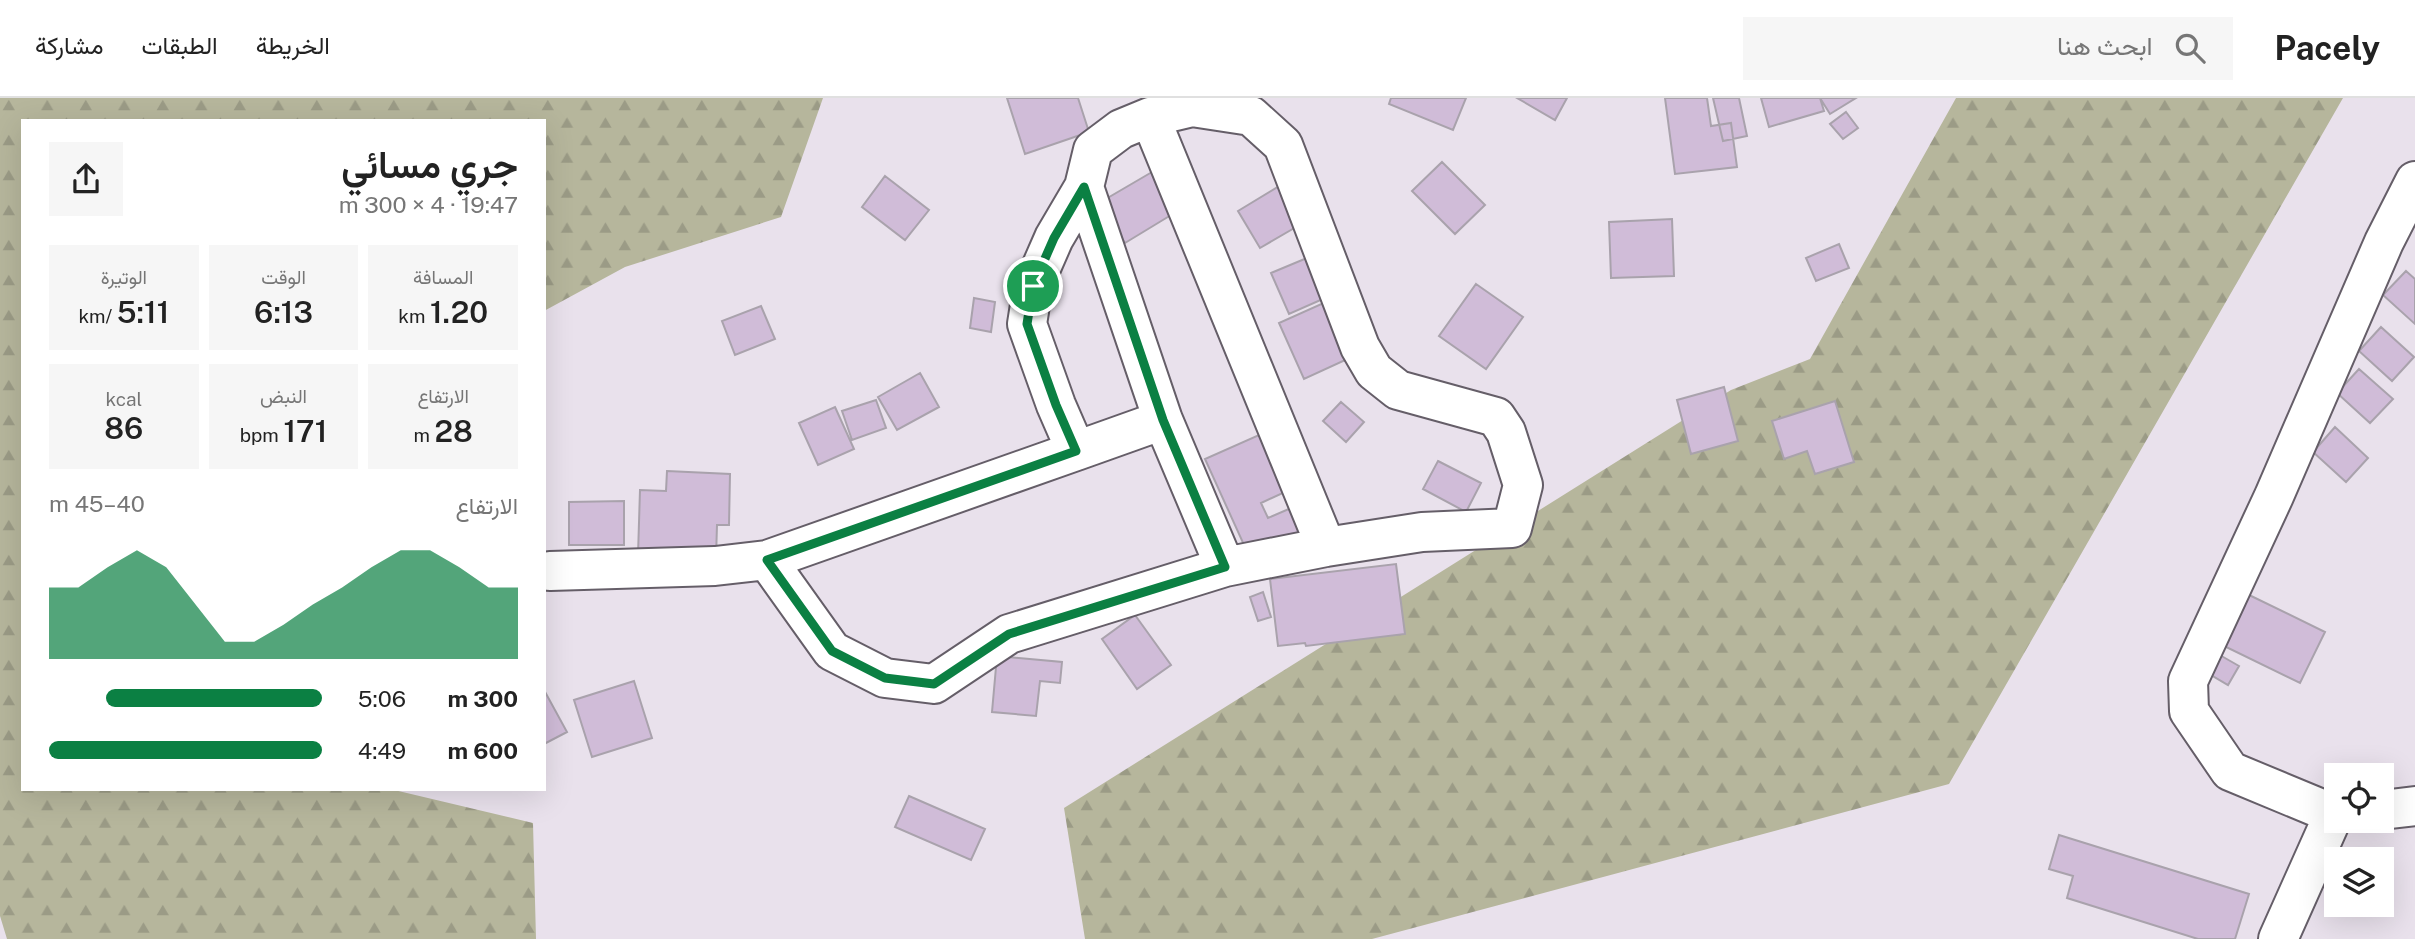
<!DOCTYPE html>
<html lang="ar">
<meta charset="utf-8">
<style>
body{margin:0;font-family:"Public Sans",Vazirmatn,sans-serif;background:#f6f6f6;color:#222;direction:rtl;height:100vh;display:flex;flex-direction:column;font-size:26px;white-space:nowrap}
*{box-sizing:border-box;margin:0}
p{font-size:23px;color:#767676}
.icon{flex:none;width:38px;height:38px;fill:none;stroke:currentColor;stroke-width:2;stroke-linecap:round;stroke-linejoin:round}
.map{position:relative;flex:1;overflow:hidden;direction:ltr}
.sheet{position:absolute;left:21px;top:21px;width:525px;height:672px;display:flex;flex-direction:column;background:#fff;border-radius:0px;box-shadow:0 7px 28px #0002;direction:rtl}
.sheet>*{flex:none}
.buttons{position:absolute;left:2324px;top:665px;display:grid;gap:14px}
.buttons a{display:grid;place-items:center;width:70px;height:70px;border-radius:0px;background:#fff;box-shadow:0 7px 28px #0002;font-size:35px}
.pin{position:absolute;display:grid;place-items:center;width:60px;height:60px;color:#fff;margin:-30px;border:4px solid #fff;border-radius:50%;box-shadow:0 2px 7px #0007}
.round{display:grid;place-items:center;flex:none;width:74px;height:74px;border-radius:0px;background:#f6f6f6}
.headline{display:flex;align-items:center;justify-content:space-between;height:119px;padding:0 28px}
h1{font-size:38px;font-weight:600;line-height:52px}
.stats{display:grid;grid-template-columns:repeat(3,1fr);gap:10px;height:119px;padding:7px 28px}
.stats div{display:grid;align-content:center;border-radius:0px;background:#f6f6f6;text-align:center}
.stats b{font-size:30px;font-weight:600}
.stats small{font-size:19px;font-weight:400}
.stats p{font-size:19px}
.chart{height:196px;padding:14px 28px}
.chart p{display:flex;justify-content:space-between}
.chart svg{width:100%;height:126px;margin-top:7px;fill:#0b8043;opacity:.7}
ul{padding:0 28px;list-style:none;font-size:23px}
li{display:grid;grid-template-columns:112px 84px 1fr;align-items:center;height:52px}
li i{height:18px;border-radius:9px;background:#0b8043}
header{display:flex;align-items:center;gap:42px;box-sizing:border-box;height:98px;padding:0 35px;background:#fff;border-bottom:2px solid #e0e0e0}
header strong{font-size:33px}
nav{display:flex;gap:38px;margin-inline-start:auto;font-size:24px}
.search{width:490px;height:63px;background:#f6f6f6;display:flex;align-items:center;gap:18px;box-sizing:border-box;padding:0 24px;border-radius:0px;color:#767676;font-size:26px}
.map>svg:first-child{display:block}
.forest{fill:url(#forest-firs)}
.building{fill:#d0bcd8;stroke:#a9a2ac;stroke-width:2}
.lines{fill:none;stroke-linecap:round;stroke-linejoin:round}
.minor-casing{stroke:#655e68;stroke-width:42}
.minor{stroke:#fff;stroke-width:38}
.route-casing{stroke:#fff;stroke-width:14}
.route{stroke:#0b8043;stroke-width:9}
</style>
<header>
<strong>Pacely</strong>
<div class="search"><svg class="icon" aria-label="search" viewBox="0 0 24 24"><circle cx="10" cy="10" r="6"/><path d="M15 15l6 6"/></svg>ابحث هنا</div>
<nav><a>الخريطة</a><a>الطبقات</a><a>مشاركة</a></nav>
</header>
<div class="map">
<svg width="2415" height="841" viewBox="0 0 2415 841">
<defs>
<pattern id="forest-firs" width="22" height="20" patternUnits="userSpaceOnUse" patternTransform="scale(1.75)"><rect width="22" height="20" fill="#b6b69c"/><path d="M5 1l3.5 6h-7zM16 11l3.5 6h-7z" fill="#9b9b86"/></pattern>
</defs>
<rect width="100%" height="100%" fill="#e9e1ec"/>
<path class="forest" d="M 0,0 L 823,0 L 781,119 L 625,169 L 544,213 L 544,23 L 23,23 L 23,691 L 390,691 L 533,725 L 536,841 L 7,841 L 0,818 Z
M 1956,0 L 2343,0 L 1949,686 L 1372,841 L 1085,841 L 1064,710 L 1731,292 L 1810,261 Z"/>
<path class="building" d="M 1007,0 L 1078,0 L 1089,34 L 1025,56 Z
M 1391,0 L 1466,0 L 1453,32 L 1389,6 Z
M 1517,0 L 1567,0 L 1555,22 Z
M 1665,0 L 1707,0 L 1711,28 L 1731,25 L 1737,69 L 1675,76 Z
M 1713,0 L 1739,0 L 1747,38 L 1723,43 Z
M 1761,0 L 1820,0 L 1824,13 L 1769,29 Z
M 1820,0 L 1856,0 L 1830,16 Z
M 1846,14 L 1858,30 L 1843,41 L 1830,26 Z
M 1442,64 L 1485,107 L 1455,136 L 1412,93 Z
M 1152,74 L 1176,114 L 1125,145 L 1099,105 Z
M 885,78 L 929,112 L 905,142 L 862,109 Z
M 1281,87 L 1303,125 L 1260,150 L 1238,113 Z
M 1672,121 L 1674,178 L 1611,180 L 1609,124 Z
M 1839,146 L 1849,170 L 1816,183 L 1806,160 Z
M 1314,157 L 1332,197 L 1289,216 L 1271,175 Z
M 2406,173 L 2415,181 L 2415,226 L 2383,197 Z
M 1476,186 L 1523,219 L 1486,271 L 1439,238 Z
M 974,200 L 995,204 L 991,234 L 970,230 Z
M 1328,203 L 1354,258 L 1304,281 L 1279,225 Z
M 761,208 L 775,241 L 735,257 L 722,223 Z
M 2381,229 L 2414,259 L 2392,283 L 2359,253 Z
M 2359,271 L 2393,301 L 2370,325 L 2337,295 Z
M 920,275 L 939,309 L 897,332 L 878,299 Z
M 1724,289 L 1738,343 L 1691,356 L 1677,302 Z
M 876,302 L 886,330 L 852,342 L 842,313 Z
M 1835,303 L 1854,364 L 1815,376 L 1807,353 L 1784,361 L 1772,323 Z
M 1341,304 L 1364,324 L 1346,344 L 1323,323 Z
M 835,309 L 854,351 L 818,367 L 799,325 Z
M 2335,329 L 2368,360 L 2346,384 L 2313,354 Z
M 1259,337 L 1285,394 L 1261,405 L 1268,420 L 1291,410 L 1302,435 L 1249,458 L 1205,361 Z
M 1438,363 L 1481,385 L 1466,414 L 1423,391 Z
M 667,373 L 730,376 L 729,427 L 717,427 L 716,460 L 638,457 L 640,392 L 666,393 Z
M 624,403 L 624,447 L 569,447 L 569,404 Z
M 1396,466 L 1405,536 L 1306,548 L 1305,545 L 1278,548 L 1270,481 Z
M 1263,494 L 1271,519 L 1258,523 L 1250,499 Z
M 2245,495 L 2325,534 L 2300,585 L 2220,546 Z
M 1135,517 L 1171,567 L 1137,591 L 1102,541 Z
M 2211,552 L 2239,568 L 2228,587 L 2201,571 Z
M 997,558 L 1062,564 L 1060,585 L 1040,583 L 1036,618 L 992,614 Z
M 634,583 L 652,640 L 592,659 L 574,602 Z
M 544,592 L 567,634 L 544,646 Z
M 909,698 L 985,731 L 971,762 L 895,729 Z
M 2059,737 L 2249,796 L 2235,841 L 2198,841 L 2067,800 L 2073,778 L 2049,771 Z"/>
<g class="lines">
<g class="minor-casing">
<path id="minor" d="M 1150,19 L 1326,449
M 1084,89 L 1163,322 L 1225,469
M 1076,353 L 1163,322
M 550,473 L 715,468 L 767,462 L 1076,353 L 1056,307 L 1027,226 L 1033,188 L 1054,140 L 1084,89 L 1093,52 L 1121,31 L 1150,19 L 1192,9 L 1251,18 L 1283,47 L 1360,249 L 1374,273 L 1398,292 L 1496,319 L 1506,334 L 1523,387 L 1512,430 L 1422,434 L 1326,449 L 1225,469 L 1009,536 L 934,586 L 885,580 L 832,553 L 767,462
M 2382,712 L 2415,708
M 2336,717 L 2230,673 L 2189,613 L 2188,583 L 2274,398 L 2384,144 L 2415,83
M 2278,841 L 2333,718"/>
</g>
<use href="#minor" class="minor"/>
</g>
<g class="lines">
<g class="route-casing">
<path id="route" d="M 1084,89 L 1163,322 L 1225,469 L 1009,536 L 934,586 L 885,580 L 832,553 L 767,462 L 1076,353 L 1056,307 L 1027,226 L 1033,188 L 1054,140 Z"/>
</g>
<use href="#route" class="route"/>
</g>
</svg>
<div class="buttons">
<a><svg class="icon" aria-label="locate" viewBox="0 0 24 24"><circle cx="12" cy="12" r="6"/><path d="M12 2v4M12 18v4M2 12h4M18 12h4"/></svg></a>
<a><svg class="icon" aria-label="layers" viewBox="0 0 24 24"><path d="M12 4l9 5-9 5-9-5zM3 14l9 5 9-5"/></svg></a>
</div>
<div class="pin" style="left:1033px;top:188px;background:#1e9e55"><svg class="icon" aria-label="arrive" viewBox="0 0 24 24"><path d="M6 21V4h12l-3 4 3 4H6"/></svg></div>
<section class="sheet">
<div class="headline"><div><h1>جري مسائي</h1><p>19:47 · 4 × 300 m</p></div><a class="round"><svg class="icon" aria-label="share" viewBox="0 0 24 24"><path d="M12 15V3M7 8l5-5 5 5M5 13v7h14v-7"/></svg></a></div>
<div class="stats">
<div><p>المسافة</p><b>1.20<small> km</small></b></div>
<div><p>الوقت</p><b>6:13</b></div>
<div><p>الوتيرة</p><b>5:11<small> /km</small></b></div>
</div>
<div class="stats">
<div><p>الارتفاع</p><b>28<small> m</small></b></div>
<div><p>النبض</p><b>171<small> bpm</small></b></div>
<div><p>kcal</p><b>86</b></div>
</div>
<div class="chart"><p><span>الارتفاع</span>40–45 m</p>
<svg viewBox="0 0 160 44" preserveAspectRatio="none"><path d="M0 44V19L10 19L20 12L30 6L40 12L50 25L60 38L70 38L80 32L90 25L100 19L110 12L120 6L130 6L140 12L150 19L160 19V44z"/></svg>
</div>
<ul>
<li><b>300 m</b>5:06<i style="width:79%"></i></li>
<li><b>600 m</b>4:49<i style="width:100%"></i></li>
</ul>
</section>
</div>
